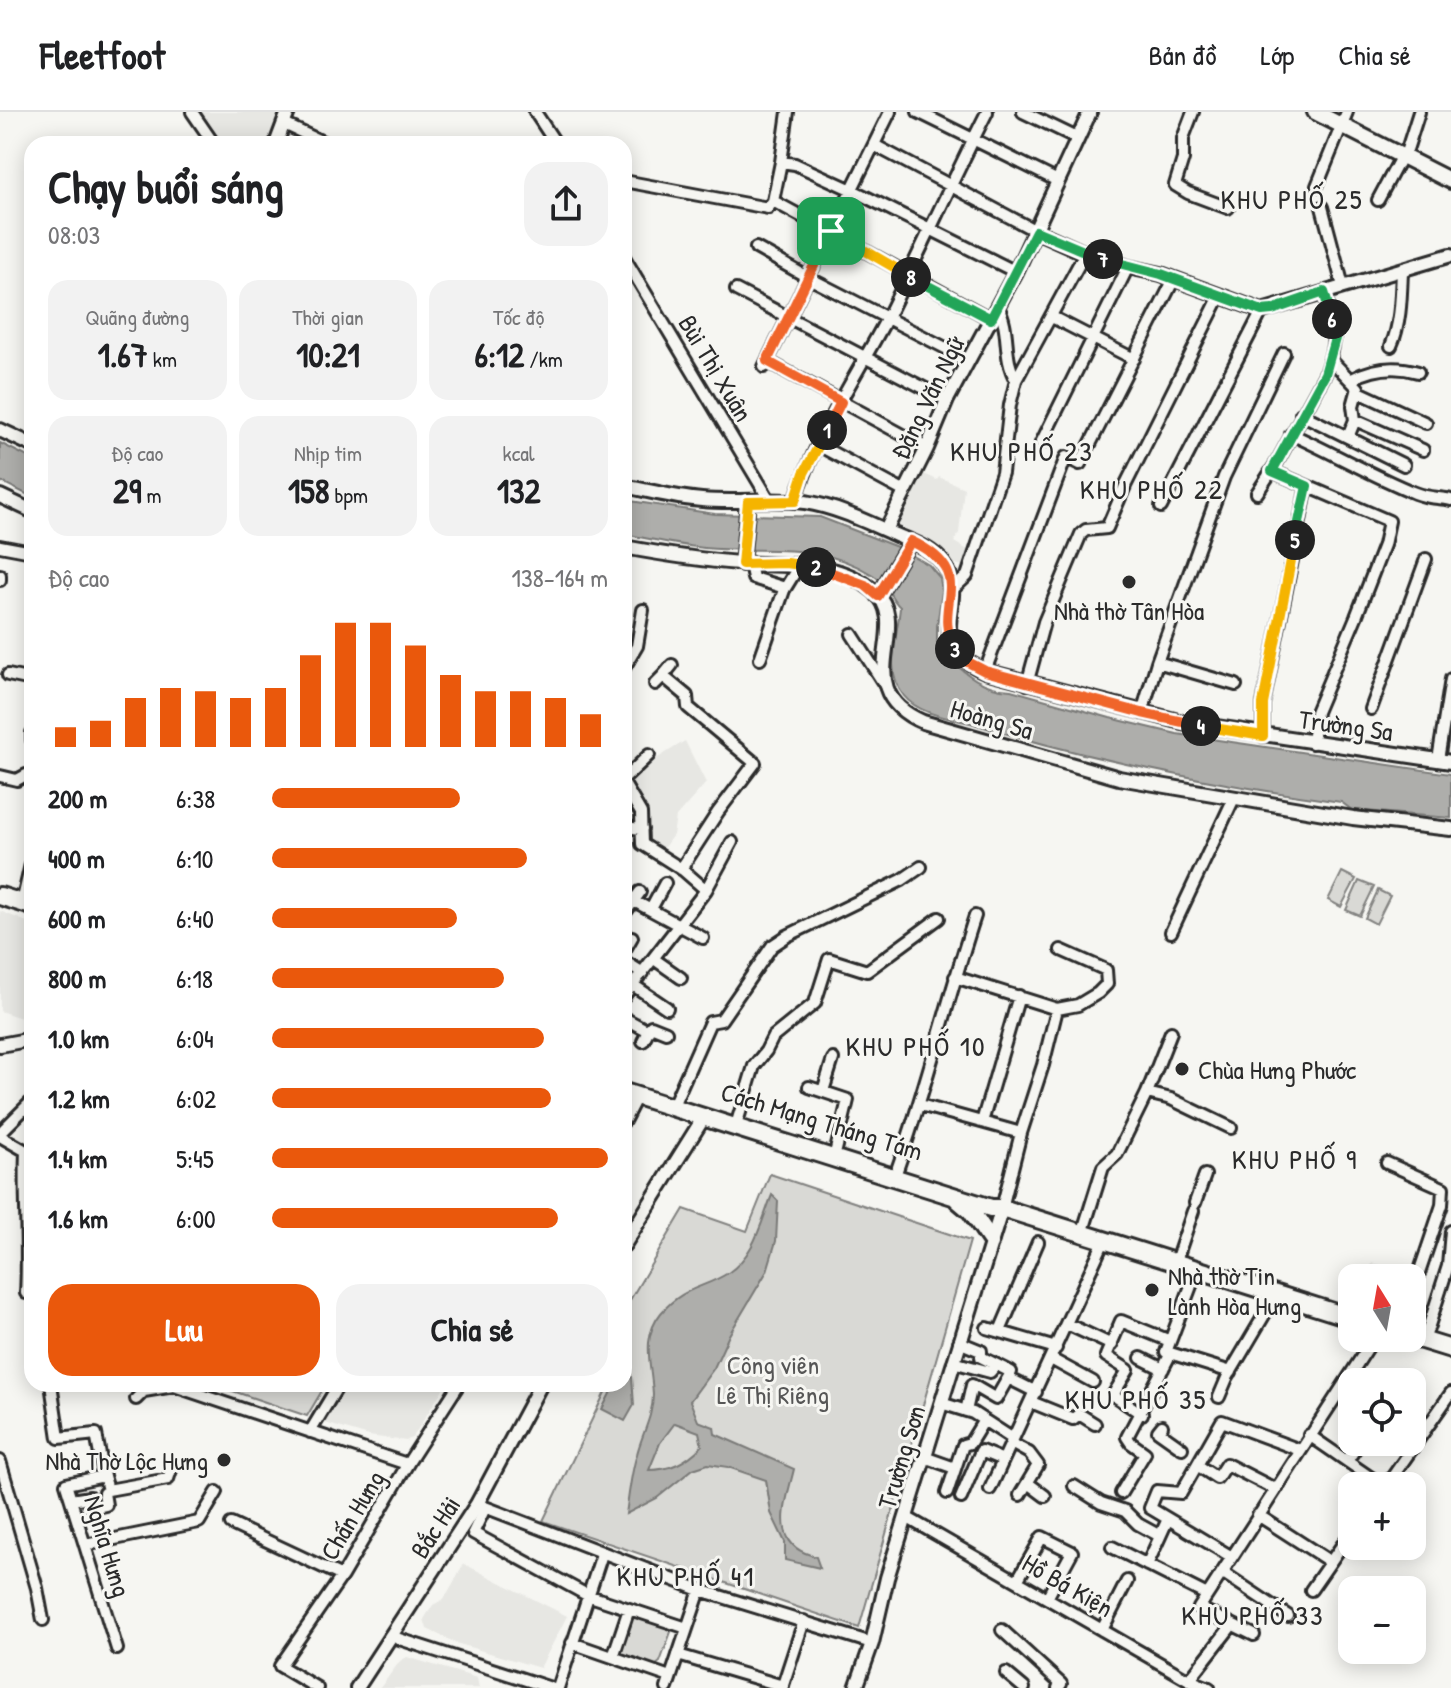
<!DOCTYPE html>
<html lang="vi">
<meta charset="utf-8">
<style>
body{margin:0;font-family:"Patrick Hand",sans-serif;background:#f2f2f2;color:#202124;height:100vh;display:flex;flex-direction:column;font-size:30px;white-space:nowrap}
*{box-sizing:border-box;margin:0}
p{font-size:26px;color:#757577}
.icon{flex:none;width:44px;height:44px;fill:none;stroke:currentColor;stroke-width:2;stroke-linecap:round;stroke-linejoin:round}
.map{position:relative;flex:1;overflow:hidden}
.details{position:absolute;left:24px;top:24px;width:608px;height:1256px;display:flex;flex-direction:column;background:#fff;border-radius:24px;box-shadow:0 4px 20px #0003}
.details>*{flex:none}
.needle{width:52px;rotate:349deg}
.controls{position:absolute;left:1338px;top:1152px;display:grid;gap:16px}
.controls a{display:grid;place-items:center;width:88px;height:88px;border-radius:16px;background:#fff;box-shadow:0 4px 20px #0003;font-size:40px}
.pin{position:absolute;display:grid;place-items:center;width:68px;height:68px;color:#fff;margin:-34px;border-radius:16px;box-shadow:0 4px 12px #0006}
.km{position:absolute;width:40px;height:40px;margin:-20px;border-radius:50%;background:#222;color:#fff;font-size:22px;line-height:40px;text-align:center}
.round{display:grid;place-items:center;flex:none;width:84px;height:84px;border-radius:24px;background:#f2f2f2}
.head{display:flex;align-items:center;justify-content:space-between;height:136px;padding:0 24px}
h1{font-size:44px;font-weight:700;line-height:60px}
.figures{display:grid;grid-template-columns:repeat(3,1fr);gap:12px;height:136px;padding:8px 24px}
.figures div{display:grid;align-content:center;border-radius:20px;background:#f2f2f2;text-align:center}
.figures b{font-size:34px;font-weight:700}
.figures small{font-size:22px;font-weight:400}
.figures p{font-size:22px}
.chart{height:224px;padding:16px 24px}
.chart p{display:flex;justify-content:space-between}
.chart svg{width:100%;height:144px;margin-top:8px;stroke:#ea580c;stroke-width:6}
.cta{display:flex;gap:16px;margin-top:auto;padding:16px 24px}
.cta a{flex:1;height:92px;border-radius:24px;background:#ea580c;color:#fff;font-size:32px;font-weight:700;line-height:92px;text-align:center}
.cta a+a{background:#f2f2f2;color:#202124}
ul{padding:0 24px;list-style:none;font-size:26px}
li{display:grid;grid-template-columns:128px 96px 1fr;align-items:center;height:60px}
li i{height:20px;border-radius:10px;background:#ea580c}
header{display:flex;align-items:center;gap:48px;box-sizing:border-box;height:112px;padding:0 40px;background:#fff;border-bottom:2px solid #e0e0e0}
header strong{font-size:38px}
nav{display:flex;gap:44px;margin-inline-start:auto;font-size:28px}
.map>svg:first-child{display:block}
.built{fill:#e7e7e3}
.green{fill:#d9d9d5;stroke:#828280;stroke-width:2}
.water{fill:#aeaeab;stroke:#7a7a78;stroke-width:2;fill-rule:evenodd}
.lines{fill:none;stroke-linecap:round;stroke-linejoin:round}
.minor-casing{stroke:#2b2b2b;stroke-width:16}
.tertiary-casing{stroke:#2b2b2b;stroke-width:18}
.secondary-casing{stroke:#2b2b2b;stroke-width:20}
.primary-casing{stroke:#2b2b2b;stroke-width:22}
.minor{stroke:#f6f6f2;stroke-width:10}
.tertiary{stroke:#f6f6f2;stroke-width:12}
.secondary{stroke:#f6f6f2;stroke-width:14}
.primary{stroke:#f6f6f2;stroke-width:16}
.split-1-casing{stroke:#fff;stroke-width:16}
.split-2-casing{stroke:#fff;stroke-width:16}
.split-3-casing{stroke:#fff;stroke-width:16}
.split-4-casing{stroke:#fff;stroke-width:16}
.split-5-casing{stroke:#fff;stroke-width:16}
.split-6-casing{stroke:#fff;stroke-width:16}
.split-7-casing{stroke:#fff;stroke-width:16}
.split-8-casing{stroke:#fff;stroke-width:16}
.split-9-casing{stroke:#fff;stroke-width:16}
.split-1{stroke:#f0652b;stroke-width:10}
.split-2{stroke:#f5b400;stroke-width:10}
.split-3{stroke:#f0652b;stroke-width:10}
.split-4{stroke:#f0652b;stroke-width:10}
.split-5{stroke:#f5b400;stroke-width:10}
.split-6{stroke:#22a559;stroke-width:10}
.split-7{stroke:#22a559;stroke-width:10}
.split-8{stroke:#22a559;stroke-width:10}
.split-9{stroke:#f5b400;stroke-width:10}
.poi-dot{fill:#2b2b2b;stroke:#f6f6f2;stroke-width:3}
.labels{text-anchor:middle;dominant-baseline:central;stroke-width:6;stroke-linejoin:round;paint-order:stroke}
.street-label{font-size:26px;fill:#2b2b2b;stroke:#f6f6f2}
.poi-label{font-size:26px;fill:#2b2b2b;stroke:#f6f6f2;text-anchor:start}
.park-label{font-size:26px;fill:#565656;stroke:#f6f6f2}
.neighbourhood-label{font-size:28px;letter-spacing:2px;fill:#2b2b2b;stroke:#f6f6f2}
</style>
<header>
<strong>Fleetfoot</strong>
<nav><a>Bản đồ</a><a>Lớp</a><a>Chia sẻ</a></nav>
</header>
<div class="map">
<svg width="1451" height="1576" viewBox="0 0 1451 1576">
<rect width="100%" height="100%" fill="#f6f6f2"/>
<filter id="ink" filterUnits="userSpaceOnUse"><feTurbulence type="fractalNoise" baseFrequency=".0125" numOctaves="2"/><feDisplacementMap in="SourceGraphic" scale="16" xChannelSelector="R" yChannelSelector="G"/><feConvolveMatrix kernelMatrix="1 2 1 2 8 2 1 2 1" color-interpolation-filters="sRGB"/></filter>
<g filter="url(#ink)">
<path class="built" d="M 201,0 L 281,0 L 268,32 L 223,32 Z
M 920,360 L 937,368 L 939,365 L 964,376 L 959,421 L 954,430 L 971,440 L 966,455 L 955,452 L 938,433 L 900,414 L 897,406 Z
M 685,629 L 706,671 L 676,705 L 673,723 L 662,738 L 648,727 L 624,667 Z
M 0,799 L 32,812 L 32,904 L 24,907 L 0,899 Z
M 1372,1151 L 1413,1161 L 1412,1166 L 1368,1166 Z
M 348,1272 L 446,1272 L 413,1325 L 406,1329 L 369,1324 L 325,1311 Z
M 464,1452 L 567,1504 L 540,1556 L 456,1531 L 427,1517 L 424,1507 L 433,1493 L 444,1487 Z
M 407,1545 L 477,1566 L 479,1576 L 380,1576 L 400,1549 Z"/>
<path class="green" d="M 1342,760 L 1356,767 L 1341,795 L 1328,788 Z
M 1359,769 L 1374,775 L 1360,804 L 1346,798 Z
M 1378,778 L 1390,784 L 1376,812 L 1365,806 Z
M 770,1062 L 970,1129 L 859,1516 L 543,1409 L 609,1272 L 624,1272 L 624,1241 L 627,1235 L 624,1233 L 624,1198 L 684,1097 L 747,1119 Z
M 212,1272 L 326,1272 L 307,1304 Z
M 631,1501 L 668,1512 L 672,1517 L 660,1550 L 655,1554 L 621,1544 L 618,1541 Z"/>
<path class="water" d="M 0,331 L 32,347 L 32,385 L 0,369 Z
M 624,388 L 715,402 L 820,405 L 897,435 L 929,453 L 940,466 L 942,479 L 937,514 L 937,537 C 960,556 979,577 1011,578 L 1110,606 L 1177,622 L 1451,662 L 1451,706 L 1352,698 L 1341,690 C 1216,673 1098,650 977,613 C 955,607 919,603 904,584 C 883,558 898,524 900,495 C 889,485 889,473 873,463 C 814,427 766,442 704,436 C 677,433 650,427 624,422 Z
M 772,1083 L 778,1089 L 776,1129 L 767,1159 L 729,1223 L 714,1256 L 690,1289 L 698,1309 L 714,1315 L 715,1322 L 794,1357 C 789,1379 775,1415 793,1433 C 799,1440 808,1442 816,1445 L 820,1456 L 785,1448 L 785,1430 L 771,1401 L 766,1368 L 728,1355 L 708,1352 L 693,1357 L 657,1386 L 626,1402 C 629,1382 631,1361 637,1342 C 642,1322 653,1304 653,1283 C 652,1254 640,1227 661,1201 C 684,1174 703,1177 728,1161 C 755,1143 761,1110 772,1083 ZM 675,1311 L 699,1320 L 702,1334 C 686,1350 671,1358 649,1358 L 660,1331 Z
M 632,1265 L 634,1293 L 625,1309 L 602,1297 L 615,1272 L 624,1272 L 624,1266 Z"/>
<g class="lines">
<g class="minor-casing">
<path id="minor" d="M 192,0 L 214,32
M 535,0 L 556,32
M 918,0 L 1058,69
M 1023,0 L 1077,26
M 1193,0 L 1183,26 L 1183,47 L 1175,73 L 1188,81 L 1228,96
M 284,12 L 327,32
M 874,33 L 1036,119
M 1404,47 L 1419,0
M 781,50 L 795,52 L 852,78 L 1016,160
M 624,69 L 768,96 L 773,89
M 1317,74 L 1347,0
M 1378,88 L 1401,45
M 773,89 L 991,207
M 773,89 L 781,50 L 788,0
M 1322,95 L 1343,174
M 756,136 L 809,166 L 969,248
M 624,145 L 770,389
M 736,178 L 947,288
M 998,195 C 1011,218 1002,245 1016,268
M 1052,205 L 1134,247
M 1391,234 C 1401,212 1401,182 1402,158
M 1330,247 L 1358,276 L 1353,294 L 1355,308 L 1348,325
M 767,249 L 927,336
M 764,255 L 890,0
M 1352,267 C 1373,256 1395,253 1418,260
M 1359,280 L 1426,311
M 1301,302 L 1404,353
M 1355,308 L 1423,338
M 1291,322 C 1333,341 1373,364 1415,381 C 1430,387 1440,385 1451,388
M 1041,331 L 1128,155
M 820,334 L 905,380
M 1272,359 L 1389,409 L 1384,433 L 1356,505 L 1316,600 L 1312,631
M 1257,381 L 1276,352 L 1325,262 C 1339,224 1335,218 1324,180
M 795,389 C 815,325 857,263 888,204 C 922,136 953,67 987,0
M 1161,395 L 1262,199
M 0,434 L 32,440
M 750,452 L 753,466 L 785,476
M 0,463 L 0,468
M 951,479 L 967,464 L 1002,361 L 1010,293 L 1016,268 L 1085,141
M 852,522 L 886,575
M 760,547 L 784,478 L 800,452
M 1157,550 L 1236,573
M 624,556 L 637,534 L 643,498
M 985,559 L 1066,345 L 1080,352 L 1174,167
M 8,563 L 32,568
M 663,564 L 672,553
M 655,572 L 663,564 L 687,584 L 688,595 L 755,651 L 718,700 L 681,757
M 1027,572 L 1044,510 L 1081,422 L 1086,418 L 1107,416 L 1125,374 L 1220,184
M 1371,597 L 1426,447
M 1142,601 L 1157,550 L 1224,365 L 1284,241
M 32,621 L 32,628
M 1263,624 L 1263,592 L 1307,374
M 1438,648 L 1451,567
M 0,664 L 17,668 L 26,663 L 32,665
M 624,667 L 649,643
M 624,672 L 641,701 L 642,732 L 683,758 L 706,778 L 624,884
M 624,715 L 642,717
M 706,778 L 732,730
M 634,789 L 703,826
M 22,791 L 32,748
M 624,796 L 627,798 L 640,780
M 651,797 L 665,771
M 1171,820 L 1234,686
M 624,839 L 632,825
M 654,847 L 681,866
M 624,849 L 643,861
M 955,865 L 1057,897 L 1078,893 L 1098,881 L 1107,872 L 1106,858 L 1061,838
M 633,873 L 667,896
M 624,906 L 648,919 L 643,929
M 648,919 L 651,914 L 666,920
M 809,975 L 848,988 L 836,1038
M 823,979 L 833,947
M 1147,981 L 1171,920
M 675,989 L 710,910 L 721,908 L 772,834 L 787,824 L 902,768 L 921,755
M 920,993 L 1021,1021 L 1002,1096
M 738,1007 L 754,954 L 766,939 L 773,925 L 815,891 L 829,847 L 867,859 L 939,806
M 624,1009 L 637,984
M 982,1010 L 1019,884
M 0,1021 L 32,989
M 1021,1021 L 1043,953 L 1057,897
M 0,1024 L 26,1039 C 24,1087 29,1134 26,1181 L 32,1181
M 1387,1051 L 1443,1076 L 1442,1093 L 1412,1182
M 897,1058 C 927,974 947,888 975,804
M 1195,1091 L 1205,1063
M 1082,1122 L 1103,1055 L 1117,1042 L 1147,981 L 1171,987 L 1231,1016
M 1175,1152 L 1193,1099
M 1067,1212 L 1112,1233
M 987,1216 L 1056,1236
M 1000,1219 L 1038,1130
M 1424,1229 L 1448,1154 L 1451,1119
M 959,1230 L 981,1239 L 981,1245 L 1011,1260 L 1008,1266
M 1170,1241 L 1231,1260
M 1141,1246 L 1163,1257
M 1051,1247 L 1093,1270
M 953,1250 L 990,1260 L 996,1253
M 51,1272 L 59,1326 L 96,1322 L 104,1364 L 66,1372 L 117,1537
M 1219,1285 L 1227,1266 L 1276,1183
M 136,1287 L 144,1279 L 174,1274 L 407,1352
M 1031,1290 L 1073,1307 L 1079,1302 L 1095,1312
M 941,1291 L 973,1301 L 1013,1327
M 966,1299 L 972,1273 L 996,1287 L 1008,1266 L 1036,1280
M 1142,1302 L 1113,1283 L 1128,1258 L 1106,1244 L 1121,1209 L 1170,1229
M 1162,1314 L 1158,1319 L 1182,1336
M 310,1320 L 339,1272
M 1309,1323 L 1383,1374
M 1011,1331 L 1029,1341 L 1038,1353 L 1020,1383
M 924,1345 L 955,1356
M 0,1349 L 37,1476 L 43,1508
M 1347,1349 L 1360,1330
M 1197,1353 L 1222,1309 L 1300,1338
M 104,1364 L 108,1378 L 168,1367 L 172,1355
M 1029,1372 L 1045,1384
M 1074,1374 L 1101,1391 L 1125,1399 L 1138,1412 L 1160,1424
M 1386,1374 L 1451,1281
M 990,1377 L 1104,1129
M 947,1381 L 963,1333 L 970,1331 L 984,1308
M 1121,1381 L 1145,1341 L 1131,1331 L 1127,1325 L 1169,1245 L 1170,1241 L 1166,1240 L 1197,1158
M 961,1386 L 981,1339 L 1003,1348
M 71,1388 L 90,1385 L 93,1396 L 106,1393 L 104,1381 L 108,1378
M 477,1392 L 700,1478 L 872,1531
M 485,1396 L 473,1421 L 587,1483 L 687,1516
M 1258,1403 L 1326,1447 L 1328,1452
M 906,1405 L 1189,1568 L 1209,1576
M 231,1412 L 342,1464
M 85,1433 L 199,1410 L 217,1380
M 1112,1435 L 1207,1483
M 1232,1445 L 1150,1396 L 1157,1379 L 1181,1381 L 1197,1353 L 1217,1366 L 1226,1352 L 1275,1377
M 1147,1453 L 1167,1409
M 1222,1460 L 1288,1504
M 1017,1469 L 1042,1425 L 1072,1440 L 1047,1486
M 1311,1478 L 1352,1419
M 1002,1518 L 1061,1572 L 1058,1576
M 1102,1518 L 1127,1469
M 1254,1523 L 1199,1496 L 1374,1226
M 390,1524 L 551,1576
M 572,1531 L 670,1565
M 678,1543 L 783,1574
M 613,1545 L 629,1497
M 1006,1561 L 1024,1576
M 1189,1568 L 1232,1513
M 317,1576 L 280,1554 L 342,1464 L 410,1348 L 459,1272
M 558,1576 L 602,1442
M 667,1576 L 700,1478
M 782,1576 L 804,1509"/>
</g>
<g class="tertiary-casing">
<path id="tertiary" d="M 276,32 L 288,0
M 1036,119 L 1085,141 L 1128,155 L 1161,162 L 1262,199 L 1451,143
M 0,318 L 32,333
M 624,374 C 650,379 676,386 702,388 C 736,391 771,386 805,390 C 837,395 867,410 896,423 C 912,430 932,436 943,451 C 972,488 917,530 985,559 L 1182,610 L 1451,650
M 0,384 L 32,399
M 886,418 L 927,336 L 947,288 L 1016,160 L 1090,0
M 624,435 C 662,442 700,448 739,451 C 785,455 835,446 874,479 C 915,515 846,577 923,610 L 1119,666 L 1353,706 L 1451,717
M 742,452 L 748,390
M 878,484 L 911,429
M 0,933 L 32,927
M 624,1133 L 704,1005
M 357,1576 L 477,1392 L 541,1272
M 856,1576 L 872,1531 L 887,1466 L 1002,1096"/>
</g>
<g class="secondary-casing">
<path id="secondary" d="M 1315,0 L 1451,69"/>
</g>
<g class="primary-casing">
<path id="primary" d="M 0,784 L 32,794
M 624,980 L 991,1096 L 1002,1096 L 1352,1206
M 958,1088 L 971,1099 L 990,1127
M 1412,1225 L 1451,1237"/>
</g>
<use href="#minor" class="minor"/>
<use href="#tertiary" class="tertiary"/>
<use href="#secondary" class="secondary"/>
<use href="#primary" class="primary"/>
</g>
</g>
<g class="lines" filter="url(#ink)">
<g class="split-1-casing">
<path id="split-1" d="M 827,318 L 841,290 L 767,249 L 831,119"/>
</g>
<g class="split-2-casing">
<path id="split-2" d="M 816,455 L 786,451 L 742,452 L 748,390 L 795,389 L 804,361 L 827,318"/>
</g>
<g class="split-3-casing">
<path id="split-3" d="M 816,455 L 865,473 L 878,484 L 911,429 C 982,463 929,492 955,537"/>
</g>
<g class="split-4-casing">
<path id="split-4" d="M 955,537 L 964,548 L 985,559 L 1142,601 L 1201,614"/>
</g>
<g class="split-5-casing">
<path id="split-5" d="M 1201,614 L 1263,624 L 1263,592 L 1295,428"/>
</g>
<g class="split-6-casing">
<path id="split-6" d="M 1295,428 L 1307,374 L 1272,359 L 1325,262 L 1336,223 L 1332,207"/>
</g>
<g class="split-7-casing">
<path id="split-7" d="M 1103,147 L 1161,162 L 1262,199 L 1272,198 L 1324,180 L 1332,207"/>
</g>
<g class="split-8-casing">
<path id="split-8" d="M 911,165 L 991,207 L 1036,119 L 1103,147"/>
</g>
<g class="split-9-casing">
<path id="split-9" d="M 831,119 L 911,165"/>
</g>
<use href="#split-1" class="split-1"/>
<use href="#split-2" class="split-2"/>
<use href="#split-3" class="split-3"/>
<use href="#split-4" class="split-4"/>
<use href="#split-5" class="split-5"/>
<use href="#split-6" class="split-6"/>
<use href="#split-7" class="split-7"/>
<use href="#split-8" class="split-8"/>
<use href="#split-9" class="split-9"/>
</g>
<g class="poi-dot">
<circle cx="1129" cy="470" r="8"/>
<circle cx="1182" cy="957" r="8"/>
<circle cx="1152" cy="1178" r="8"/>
<circle cx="224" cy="1348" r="8"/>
</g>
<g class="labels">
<g class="street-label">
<text transform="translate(716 256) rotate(59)">Bùi Thị Xuân</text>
<text transform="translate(927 286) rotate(-64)">Đặng Văn Ngữ</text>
<text transform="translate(992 607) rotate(16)">Hoàng Sa</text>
<text transform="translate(1346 613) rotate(8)">Trường Sa</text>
<text transform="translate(822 1009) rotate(17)">Cách Mạng Tháng Tám</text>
<text transform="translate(901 1345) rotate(-73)">Trường Sơn</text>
<text transform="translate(352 1403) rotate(-59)">Chấn Hưng</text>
<text transform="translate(435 1415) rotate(-57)">Bắc Hải</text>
<text transform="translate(108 1434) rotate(73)">Nghĩa Hưng</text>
<text transform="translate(1068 1473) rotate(30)">Hồ Bá Kiện</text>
</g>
<g class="poi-label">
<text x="1129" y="498" text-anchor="middle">Nhà thờ Tân Hòa</text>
<text x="1198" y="957">Chùa Hưng Phước</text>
<text x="1168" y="1163">Nhà thờ Tin<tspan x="1168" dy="30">Lành Hòa Hưng</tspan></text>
<text x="208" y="1348" text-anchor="end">Nhà Thờ Lộc Hưng</text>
</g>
<g class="park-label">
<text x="773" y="1252">Công viên<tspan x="773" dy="30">Lê Thị Riêng</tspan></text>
</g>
<g class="neighbourhood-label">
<text x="1292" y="87">KHU PHỐ 25</text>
<text x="1022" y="339">KHU PHỐ 23</text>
<text x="1152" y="377">KHU PHỐ 22</text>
<text x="916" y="934">KHU PHỐ 10</text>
<text x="1295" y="1047">KHU PHỐ 9</text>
<text x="1136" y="1287">KHU PHỐ 35</text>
<text x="686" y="1464">KHU PHỐ 41</text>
<text x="1253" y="1503">KHU PHỐ 33</text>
</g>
</g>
</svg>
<div class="controls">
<a><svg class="needle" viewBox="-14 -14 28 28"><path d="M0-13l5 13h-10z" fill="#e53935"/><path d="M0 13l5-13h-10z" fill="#757577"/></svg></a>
<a><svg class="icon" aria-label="locate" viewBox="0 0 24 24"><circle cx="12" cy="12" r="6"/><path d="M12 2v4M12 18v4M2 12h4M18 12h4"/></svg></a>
<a>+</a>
<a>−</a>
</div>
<div class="pin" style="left:831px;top:119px;background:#1e9e55"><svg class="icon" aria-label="arrive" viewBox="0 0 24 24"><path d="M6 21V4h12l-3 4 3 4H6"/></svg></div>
<b class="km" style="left:827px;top:318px">1</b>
<b class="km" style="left:816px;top:455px">2</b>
<b class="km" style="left:955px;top:537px">3</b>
<b class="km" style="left:1201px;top:614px">4</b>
<b class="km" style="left:1295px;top:428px">5</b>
<b class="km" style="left:1332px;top:207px">6</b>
<b class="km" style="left:1103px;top:147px">7</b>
<b class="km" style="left:911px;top:165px">8</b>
<section class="details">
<div class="head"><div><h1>Chạy buổi sáng</h1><p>08:03</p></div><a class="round"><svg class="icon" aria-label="share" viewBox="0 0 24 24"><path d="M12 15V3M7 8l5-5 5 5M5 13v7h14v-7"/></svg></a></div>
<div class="figures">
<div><p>Quãng đường</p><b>1.67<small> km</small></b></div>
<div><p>Thời gian</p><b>10:21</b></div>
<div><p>Tốc độ</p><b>6:12<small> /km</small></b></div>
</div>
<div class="figures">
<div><p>Độ cao</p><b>29<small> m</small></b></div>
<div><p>Nhịp tim</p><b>158<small> bpm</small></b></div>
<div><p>kcal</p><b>132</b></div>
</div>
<div class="chart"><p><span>Độ cao</span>138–164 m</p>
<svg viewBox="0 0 160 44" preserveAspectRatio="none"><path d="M5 44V38M15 44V36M25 44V29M35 44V26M45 44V27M55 44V29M65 44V26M75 44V16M85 44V6M95 44V6M105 44V13M115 44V22M125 44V27M135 44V27M145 44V29M155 44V34"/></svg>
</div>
<ul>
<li><b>200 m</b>6:38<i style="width:56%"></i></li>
<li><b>400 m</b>6:10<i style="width:76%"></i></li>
<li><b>600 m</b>6:40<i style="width:55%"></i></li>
<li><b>800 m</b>6:18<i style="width:69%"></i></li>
<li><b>1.0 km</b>6:04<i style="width:81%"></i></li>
<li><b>1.2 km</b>6:02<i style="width:83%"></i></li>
<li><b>1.4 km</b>5:45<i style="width:100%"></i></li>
<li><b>1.6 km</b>6:00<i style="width:85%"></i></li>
</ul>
<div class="cta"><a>Lưu</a><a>Chia sẻ</a></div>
</section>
</div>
